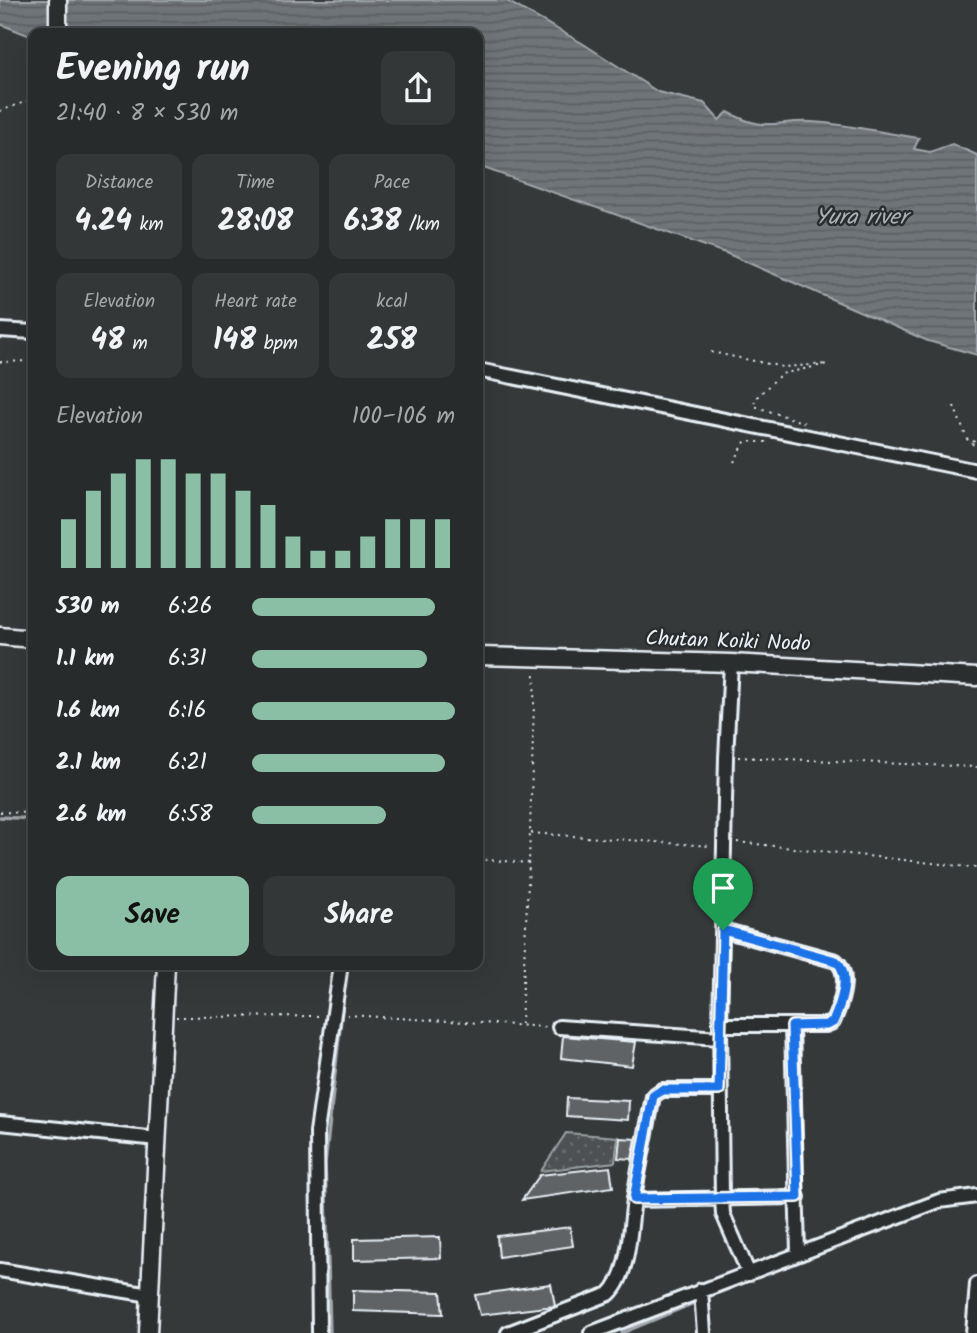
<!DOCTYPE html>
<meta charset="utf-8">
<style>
body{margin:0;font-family:Kalam,sans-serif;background:#343738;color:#f1f3f6;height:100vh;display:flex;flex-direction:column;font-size:26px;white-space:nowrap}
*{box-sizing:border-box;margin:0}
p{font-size:23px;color:#a5a7a9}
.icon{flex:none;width:38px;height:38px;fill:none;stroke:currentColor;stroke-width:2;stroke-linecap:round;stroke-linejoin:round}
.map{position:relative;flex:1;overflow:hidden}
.details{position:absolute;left:28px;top:28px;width:455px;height:942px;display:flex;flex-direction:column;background:#282b2c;border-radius:14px;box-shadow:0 7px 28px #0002,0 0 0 2px #444748}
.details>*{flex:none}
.pin{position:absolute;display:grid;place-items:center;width:60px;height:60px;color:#fff;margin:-72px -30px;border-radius:50% 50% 50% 0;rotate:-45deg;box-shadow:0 0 7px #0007}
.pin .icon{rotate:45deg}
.round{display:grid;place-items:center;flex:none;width:74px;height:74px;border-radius:14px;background:#343738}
.headline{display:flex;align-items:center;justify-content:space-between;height:119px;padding:0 28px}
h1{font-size:38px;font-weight:700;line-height:52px}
.metrics{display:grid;grid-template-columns:repeat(3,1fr);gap:10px;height:119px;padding:7px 28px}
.metrics div{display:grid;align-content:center;border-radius:14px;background:#343738;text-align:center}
.metrics b{font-size:30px;font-weight:700}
.metrics small{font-size:19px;font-weight:400}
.metrics p{font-size:19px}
.chart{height:196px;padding:14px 28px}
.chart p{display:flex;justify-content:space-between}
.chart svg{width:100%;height:126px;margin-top:7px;stroke:#8abfa5;stroke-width:6}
.button{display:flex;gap:14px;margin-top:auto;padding:14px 28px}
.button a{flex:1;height:80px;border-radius:14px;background:#8abfa5;color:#111;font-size:28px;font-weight:700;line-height:80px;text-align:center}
.button a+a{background:#343738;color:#f1f3f6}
ul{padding:0 28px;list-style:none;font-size:23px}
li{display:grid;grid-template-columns:112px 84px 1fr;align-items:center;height:52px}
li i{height:18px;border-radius:9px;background:#8abfa5}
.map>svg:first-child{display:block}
.park{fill:url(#park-dots);stroke:#9aa1a5;stroke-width:2}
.water{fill:url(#water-rules);stroke:#a0a7ac;stroke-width:2}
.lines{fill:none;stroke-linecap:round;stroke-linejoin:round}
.stream{stroke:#a0a7ac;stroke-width:3.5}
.building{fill:#5f6365;stroke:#e8f1f8;stroke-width:2}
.minor-casing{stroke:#e8f1f8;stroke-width:18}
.tertiary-casing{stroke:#e8f1f8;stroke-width:21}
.path{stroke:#e8f1f8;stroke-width:2;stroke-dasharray:2 5;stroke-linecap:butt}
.minor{stroke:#2a2d2e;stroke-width:12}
.tertiary{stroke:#2a2d2e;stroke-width:16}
.route-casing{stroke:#fff;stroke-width:14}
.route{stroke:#1a73e8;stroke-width:9}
.labels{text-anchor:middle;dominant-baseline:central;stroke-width:5;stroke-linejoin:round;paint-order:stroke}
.street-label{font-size:21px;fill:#e8f1f8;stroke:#2a2d2e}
.water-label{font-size:23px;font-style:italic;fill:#acb3b8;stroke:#2a2d2e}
</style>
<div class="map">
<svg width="977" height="1333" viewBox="0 0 977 1333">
<defs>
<pattern id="park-dots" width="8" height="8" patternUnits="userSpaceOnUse" patternTransform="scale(1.75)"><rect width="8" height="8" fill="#4d5152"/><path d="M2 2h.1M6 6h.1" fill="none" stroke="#676a6c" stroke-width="1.8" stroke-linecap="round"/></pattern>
<pattern id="water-rules" width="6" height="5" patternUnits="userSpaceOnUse" patternTransform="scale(1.75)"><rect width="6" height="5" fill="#707579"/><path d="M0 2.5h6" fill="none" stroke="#5b5e62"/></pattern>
</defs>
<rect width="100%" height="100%" fill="#35393a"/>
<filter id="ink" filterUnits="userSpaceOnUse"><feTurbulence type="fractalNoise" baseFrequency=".0143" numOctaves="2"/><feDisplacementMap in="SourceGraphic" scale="14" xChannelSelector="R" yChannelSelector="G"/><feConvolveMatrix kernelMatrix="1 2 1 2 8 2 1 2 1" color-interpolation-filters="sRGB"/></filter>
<g filter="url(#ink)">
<path class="park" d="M 566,1133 L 618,1137 L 615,1162 L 541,1171 Z"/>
<path class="water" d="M 0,0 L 505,0 L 582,43 L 658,92 L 704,103 L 719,120 L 728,112 C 766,133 774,120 812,122 C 847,124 884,133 919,138 L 914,149 L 930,152 L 952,144 L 977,155 L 977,355 L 928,341 L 728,254 L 478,166 L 478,33 L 33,33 L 33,37 L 0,24 Z"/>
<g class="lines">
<path class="stream" d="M 0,817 L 33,819
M 934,1209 L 951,1205
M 706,1298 L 777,1269
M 330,1333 L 325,1163 L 347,965
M 622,1333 L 699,1301"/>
</g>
<path class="building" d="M 563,1036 L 636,1042 L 632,1066 L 561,1058 Z
M 567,1098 L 629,1101 L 628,1120 L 566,1116 Z
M 620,1138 L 636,1139 L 632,1159 L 618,1158 Z
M 610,1167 L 613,1187 L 522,1200 L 540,1175 Z
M 570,1227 L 573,1246 L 499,1257 L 497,1236 Z
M 440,1237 L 441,1258 L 354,1260 L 354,1239 Z
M 551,1284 L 555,1306 L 480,1315 L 475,1295 Z
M 353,1290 L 441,1292 L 443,1314 L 353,1311 Z"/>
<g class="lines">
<g class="minor-casing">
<path id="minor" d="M 0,330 L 33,332
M 478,370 L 977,471
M 731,663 L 726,757 L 720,1025 L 722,1198 L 723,1214 L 749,1274
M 720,1025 L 826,1025 L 833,1022 C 840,1006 852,974 836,961 L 723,930
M 792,1026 L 798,1253
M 559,1027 L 720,1038
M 0,1123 L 158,1139
M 634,1200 L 798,1197
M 0,1270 L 150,1295
M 701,1290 L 704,1333
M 319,1333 L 317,1132 L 341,964
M 508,1333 L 609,1294 C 630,1274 630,1227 634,1199 C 639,1165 647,1130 653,1096 L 662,1090 L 719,1090
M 591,1333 L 939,1201 L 977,1196
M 973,1333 L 977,1284"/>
</g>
<g class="tertiary-casing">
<path id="tertiary" d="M 58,0 L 58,33
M 0,636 L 33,639
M 478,656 L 731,663 L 977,677
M 148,1333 L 166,964"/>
</g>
<path class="path" d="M 0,111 L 33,99
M 711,352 L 783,367 L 827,364 L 781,374 L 755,399 L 754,406 L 805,423
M 0,362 L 33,361
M 954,406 L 967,439 L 977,448
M 973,442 L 977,438
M 734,462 L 745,442 L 770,442
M 738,757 L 977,767
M 0,812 L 33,813
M 531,833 L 710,846
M 737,842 L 977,868
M 478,859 L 529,863 L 535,671
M 347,1015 L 548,1027
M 176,1017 L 321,1016
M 521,1024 L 529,863"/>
<use href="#minor" class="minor"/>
<use href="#tertiary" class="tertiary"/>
</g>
</g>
<g class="lines" filter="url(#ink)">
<g class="route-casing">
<path id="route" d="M 723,930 L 836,961 C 852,974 840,1006 833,1022 L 826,1025 L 792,1026 L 798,1197 L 634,1199 L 653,1096 L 662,1090 L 719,1090 Z"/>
</g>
<use href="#route" class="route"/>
</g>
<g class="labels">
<g class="street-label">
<text transform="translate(728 642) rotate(2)">Chutan Koiki Nodo</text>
</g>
<g class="water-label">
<text x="861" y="218">Yura river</text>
</g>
</g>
</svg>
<div class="pin" style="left:723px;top:930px;background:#1e9e55"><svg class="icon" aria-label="arrive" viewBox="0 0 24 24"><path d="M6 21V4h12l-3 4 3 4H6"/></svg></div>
<section class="details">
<div class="headline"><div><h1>Evening run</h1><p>21:40 · 8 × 530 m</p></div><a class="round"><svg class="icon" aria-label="share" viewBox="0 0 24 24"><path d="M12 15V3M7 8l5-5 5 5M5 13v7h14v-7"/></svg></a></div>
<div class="metrics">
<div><p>Distance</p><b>4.24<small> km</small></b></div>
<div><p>Time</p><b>28:08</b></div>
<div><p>Pace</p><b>6:38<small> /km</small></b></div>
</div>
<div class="metrics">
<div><p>Elevation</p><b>48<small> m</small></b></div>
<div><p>Heart rate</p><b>148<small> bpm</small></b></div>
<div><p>kcal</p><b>258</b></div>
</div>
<div class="chart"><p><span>Elevation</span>100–106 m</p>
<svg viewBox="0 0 160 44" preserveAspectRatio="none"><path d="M5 44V27M15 44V17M25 44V11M35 44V6M45 44V6M55 44V11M65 44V11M75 44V17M85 44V22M95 44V33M105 44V38M115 44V38M125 44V33M135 44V27M145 44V27M155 44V27"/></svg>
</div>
<ul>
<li><b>530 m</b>6:26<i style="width:90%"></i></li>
<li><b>1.1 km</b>6:31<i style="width:86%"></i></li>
<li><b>1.6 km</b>6:16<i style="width:100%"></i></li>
<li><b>2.1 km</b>6:21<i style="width:95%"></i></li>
<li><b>2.6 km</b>6:58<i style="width:66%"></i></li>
</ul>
<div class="button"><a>Save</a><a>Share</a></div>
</section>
</div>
